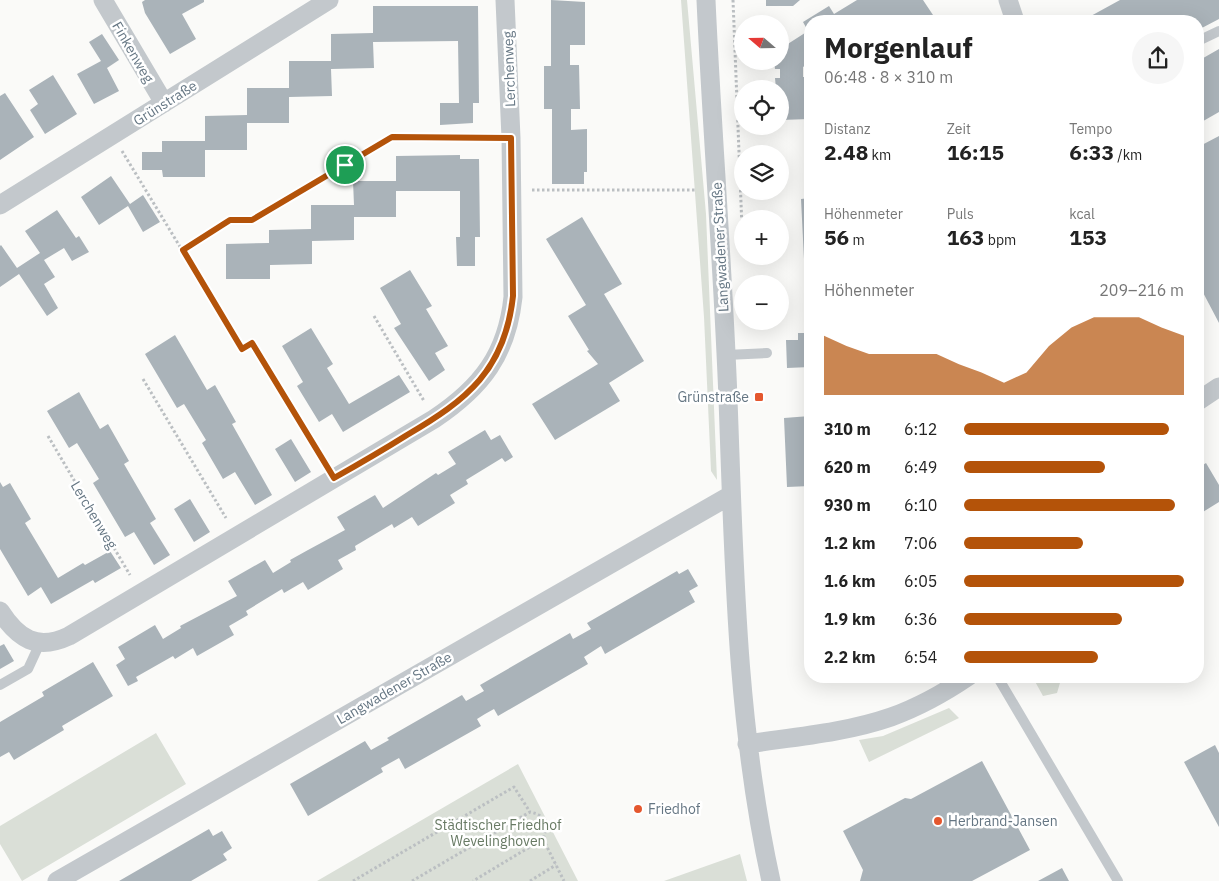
<!DOCTYPE html>
<html lang="de">
<meta charset="utf-8">
<style>
body{margin:0;font-family:"IBM Plex Sans",sans-serif;background:#f6f6f6;color:#222;height:100vh;display:flex;flex-direction:column;font-size:19px;white-space:nowrap}
*{box-sizing:border-box;margin:0}
p{font-size:16px;color:#767676}
.icon{flex:none;width:28px;height:28px;fill:none;stroke:currentColor;stroke-width:2;stroke-linecap:round;stroke-linejoin:round}
.map{position:relative;flex:1;overflow:hidden}
.sheet{position:absolute;left:804px;top:15px;width:400px;height:668px;display:flex;flex-direction:column;background:#fff;border-radius:20px;box-shadow:0 5px 20px #0002}
.sheet>*{flex:none}
.needle{width:32px;rotate:290deg}
.controls{position:absolute;left:734px;top:15px;display:grid;gap:10px}
.controls a{display:grid;place-items:center;width:55px;height:55px;border-radius:50%;background:#fff;box-shadow:0 5px 20px #0002;font-size:25px}
.pin{position:absolute;display:grid;place-items:center;width:42px;height:42px;color:#fff;margin:-21px;border:2px solid #fff;border-radius:50%;box-shadow:0 1px 5px #0007}
.round{display:grid;place-items:center;flex:none;width:52px;height:52px;border-radius:26px;background:#f6f6f6}
.head{display:flex;align-items:center;justify-content:space-between;height:85px;padding:0 20px}
h1{font-size:28px;font-weight:700;line-height:38px}
.stats{display:grid;grid-template-columns:repeat(3,1fr);gap:8px;height:85px;padding:5px 20px}
.stats div{display:grid;align-content:center}
.stats b{font-size:21px;font-weight:700}
.stats small{font-size:14px;font-weight:400}
.stats p{font-size:14px}
.chart{height:140px;padding:10px 20px}
.chart p{display:flex;justify-content:space-between}
.chart svg{width:100%;height:90px;margin-top:5px;fill:#b45309;opacity:.7}
ul{padding:0 20px;list-style:none;font-size:16px}
li{display:grid;grid-template-columns:80px 60px 1fr;align-items:center;height:38px}
li i{height:12px;border-radius:6px;background:#b45309}
.map>svg:first-child{display:block}
.green{fill:#dadfd7}
.building{fill:#aab3b9}
.lines{fill:none;stroke-linecap:round;stroke-linejoin:round}
.path{stroke:#bbbfc2;stroke-width:3;stroke-dasharray:2.5 2.5;stroke-linecap:butt}
.service{stroke:#c3c8cc;stroke-width:10}
.minor{stroke:#c3c8cc;stroke-width:19}
.route-casing{stroke:#fff;stroke-width:10}
.route{stroke:#b45309;stroke-width:6}
.poi-dot{fill:#e4572e;stroke:#fff;stroke-width:2}
.labels{text-anchor:middle;dominant-baseline:central;stroke-width:5;stroke-linejoin:round;paint-order:stroke}
.street-label{font-size:14px;fill:#657683;stroke:#fff}
.poi-label{font-size:14px;fill:#657683;stroke:#fff;text-anchor:start}
.park-label{font-size:14px;fill:#687a64;stroke:#fff}
</style>
<div class="map">
<svg width="1219" height="881" viewBox="0 0 1219 881">
<rect width="100%" height="100%" fill="#fafaf8"/>
<path class="green" d="M 681,0 L 687,0 L 706,214 L 717,480 L 711,471 L 704,317 Z
M 1032,676 L 1062,676 L 1057,693 L 1043,696 Z
M 949,708 L 959,718 L 869,762 L 859,740 L 883,736 Z
M 156,733 L 186,784 L 22,881 L 0,844 L 0,826 Z
M 518,764 L 578,881 L 317,881 Z
M 740,854 L 747,881 L 664,881 Z"/>
<path class="building" d="M 145,0 L 204,0 L 204,2 L 182,14 L 196,39 L 170,54 L 145,13 L 142,2 Z
M 551,0 L 585,2 L 585,45 L 570,45 L 570,65 L 579,65 L 580,109 L 571,109 L 571,130 L 587,129 L 587,172 L 584,172 L 584,184 L 552,184 L 552,109 L 544,109 L 544,66 L 551,66 Z
M 766,0 L 800,0 L 793,6 L 766,6 Z
M 857,0 L 923,0 L 937,21 L 810,21 L 810,62 L 803,67 L 803,77 L 810,77 L 810,119 L 780,120 L 780,89 L 776,89 L 775,78 L 780,78 L 780,69 L 775,69 L 774,61 L 780,61 L 780,49 L 808,31 L 803,22 L 829,6 L 834,14 Z
M 1120,0 L 1219,0 L 1219,19 L 1198,30 L 1198,21 L 1092,21 L 1089,17 Z
M 373,6 L 478,6 L 479,103 L 473,103 L 473,123 L 440,125 L 440,103 L 459,103 L 458,41 L 373,42 L 374,68 L 331,69 L 332,96 L 289,97 L 289,123 L 247,123 L 247,150 L 205,150 L 205,177 L 163,177 L 162,170 L 142,170 L 142,152 L 162,152 L 162,141 L 205,141 L 205,116 L 247,115 L 247,88 L 289,88 L 289,61 L 331,61 L 331,34 L 373,33 Z
M 102,34 L 119,60 L 107,68 L 119,91 L 94,104 L 77,74 L 101,61 L 89,42 Z
M 1219,49 L 1219,112 L 1198,124 L 1198,61 Z
M 53,75 L 77,114 L 45,134 L 30,110 L 38,104 L 29,90 Z
M 5,93 L 34,137 L 0,160 L 0,96 Z
M 1219,136 L 1219,323 L 1198,283 L 1198,147 Z
M 460,155 L 460,159 L 479,159 L 480,237 L 475,237 L 475,266 L 457,266 L 456,237 L 460,237 L 460,191 L 396,191 L 396,217 L 354,217 L 354,240 L 312,241 L 312,264 L 270,265 L 270,279 L 226,279 L 226,244 L 269,243 L 269,230 L 311,229 L 311,205 L 354,205 L 353,181 L 396,181 L 396,156 Z
M 111,176 L 130,204 L 143,195 L 160,222 L 143,232 L 128,206 L 99,225 L 81,197 Z
M 810,198 L 810,279 L 805,279 L 801,199 Z
M 57,210 L 76,238 L 79,236 L 89,252 L 72,261 L 64,248 L 44,260 L 55,277 L 44,284 L 58,308 L 47,316 L 19,274 L 0,287 L 0,246 L 1,245 L 17,268 L 40,253 L 25,231 Z
M 582,217 L 622,284 L 604,294 L 644,361 L 609,383 L 620,401 L 555,440 L 532,404 L 598,364 L 587,351 L 589,350 L 568,316 L 586,305 L 546,239 Z
M 410,270 L 432,306 L 426,309 L 448,346 L 435,353 L 445,370 L 429,381 L 394,328 L 401,324 L 380,288 Z
M 311,328 L 333,364 L 327,368 L 349,404 L 399,375 L 410,392 L 343,432 L 332,414 L 319,422 L 297,386 L 303,382 L 282,346 Z
M 798,333 L 810,333 L 810,367 L 787,368 L 786,340 L 798,340 Z
M 175,335 L 207,390 L 215,385 L 236,422 L 232,424 L 272,495 L 255,505 L 235,472 L 223,479 L 202,443 L 206,440 L 184,404 L 177,408 L 145,354 Z
M 79,392 L 100,429 L 108,424 L 129,461 L 124,464 L 156,519 L 150,523 L 170,555 L 154,565 L 134,532 L 125,537 L 93,483 L 99,479 L 77,443 L 69,448 L 47,411 Z
M 810,416 L 810,486 L 787,487 L 784,418 Z
M 485,430 L 491,440 L 500,435 L 513,457 L 505,462 L 502,458 L 466,480 L 468,484 L 450,495 L 455,503 L 418,526 L 412,517 L 394,528 L 392,524 L 355,546 L 356,550 L 338,560 L 343,569 L 308,590 L 303,582 L 284,593 L 282,589 L 246,611 L 248,615 L 229,626 L 234,635 L 197,656 L 193,648 L 175,659 L 173,656 L 136,677 L 138,681 L 128,686 L 116,665 L 125,659 L 118,647 L 155,625 L 163,639 L 181,628 L 180,626 L 237,596 L 228,581 L 265,560 L 273,573 L 291,562 L 290,560 L 308,550 L 345,530 L 337,517 L 375,495 L 383,508 L 436,473 L 438,475 L 456,464 L 448,452 Z
M 291,439 L 311,472 L 295,482 L 275,449 Z
M 1206,463 L 1219,485 L 1219,502 L 1198,515 L 1198,468 Z
M 0,482 L 3,487 L 10,483 L 31,519 L 25,523 L 58,578 L 83,563 L 85,565 L 110,551 L 121,568 L 95,583 L 93,580 L 51,604 L 41,587 L 28,596 L 0,549 Z
M 190,499 L 210,532 L 194,542 L 174,509 Z
M 688,569 L 698,586 L 689,591 L 695,602 L 605,654 L 601,646 L 584,657 L 588,664 L 498,716 L 494,709 L 485,714 L 477,719 L 481,726 L 405,769 L 399,758 L 381,768 L 383,772 L 308,816 L 290,784 L 365,741 L 371,750 L 389,740 L 387,738 L 462,695 L 466,701 L 484,691 L 480,685 L 570,633 L 573,639 L 591,629 L 587,623 L 677,571 L 679,574 Z
M 4,644 L 14,661 L 0,669 L 0,646 Z
M 93,662 L 113,696 L 62,726 L 64,730 L 14,760 L 9,752 L 0,757 L 0,722 L 44,696 L 42,692 Z
M 1215,745 L 1219,753 L 1219,827 L 1184,762 Z
M 982,761 L 1030,850 L 972,881 L 860,881 L 863,870 L 843,831 L 905,798 L 911,799 Z
M 209,829 L 213,836 L 222,831 L 232,848 L 223,854 L 227,860 L 191,881 L 119,881 Z
M 1062,868 L 1069,881 L 1038,881 Z"/>
<g class="lines">
<path class="path" d="M 733,0 L 742,228
M 122,151 L 242,349 L 252,343 L 324,462
M 532,190 L 696,190
M 183,250 L 229,220 L 252,220 L 392,137 L 491,137
M 374,316 L 424,401
M 143,379 L 226,518
M 48,436 L 130,575
M 543,839 L 564,881
M 353,881 L 514,787 L 530,812
M 412,881 L 530,812 C 539,814 543,816 547,825 L 543,839 L 473,881
M 530,881 L 556,865"/>
<path class="service" d="M 1198,41 L 1219,31
M 726,355 L 767,353
M 997,676 L 1118,881
M 0,685 L 28,669 L 40,643"/>
<path class="minor" d="M 103,0 L 164,103
M 706,0 C 712,133 723,266 728,399 C 734,561 736,723 771,881
M 1008,0 L 1015,21
M 0,205 L 329,0
M 1198,401 L 1219,387
M 0,611 C 18,639 37,651 69,636 L 434,419 C 482,387 507,354 513,297 L 511,138 L 505,0
M 747,744 C 794,737 845,733 891,717 C 919,707 944,693 969,676
M 57,881 L 731,495"/>
</g>
<g class="lines">
<g class="route-casing">
<path id="route" d="M 392,137 L 511,138 L 513,296 C 505,370 467,400 407,435 C 383,450 359,464 334,478 L 252,343 L 242,349 L 183,250 L 230,220 L 252,220 Z"/>
</g>
<use href="#route" class="route"/>
</g>
<g class="poi-dot">
<rect x="754" y="392" width="10" height="10" rx="2.5"/>
<circle cx="638" cy="809" r="5"/>
<circle cx="938" cy="821" r="5"/>
</g>
<g class="labels">
<g class="street-label">
<text transform="translate(133 52) rotate(60)">Finkenweg</text>
<text transform="translate(509 69) rotate(-92)">Lerchenweg</text>
<text transform="translate(165 103) rotate(-32)">Grünstraße</text>
<text transform="translate(720 247) rotate(-93)">Langwadener Straße</text>
<text transform="translate(94 515) rotate(59)">Lerchenweg</text>
<text transform="translate(394 688) rotate(-30)">Langwadener Straße</text>
</g>
<g class="poi-label">
<text x="749" y="397" text-anchor="end">Grünstraße</text>
<text x="648" y="809">Friedhof</text>
<text x="948" y="821">Herbrand-Jansen</text>
</g>
<g class="park-label">
<text x="498" y="825">Städtischer Friedhof<tspan x="498" dy="16">Wevelinghoven</tspan></text>
</g>
</g>
</svg>
<div class="controls">
<a><svg class="needle" viewBox="-14 -14 28 28"><path d="M0-13l5 13h-10z" fill="#e53935"/><path d="M0 13l5-13h-10z" fill="#767676"/></svg></a>
<a><svg class="icon" aria-label="locate" viewBox="0 0 24 24"><circle cx="12" cy="12" r="6"/><path d="M12 2v4M12 18v4M2 12h4M18 12h4"/></svg></a>
<a><svg class="icon" aria-label="layers" viewBox="0 0 24 24"><path d="M12 4l9 5-9 5-9-5zM3 14l9 5 9-5"/></svg></a>
<a>+</a>
<a>−</a>
</div>
<div class="pin" style="left:345px;top:165px;background:#1e9e55"><svg class="icon" aria-label="arrive" viewBox="0 0 24 24"><path d="M6 21V4h12l-3 4 3 4H6"/></svg></div>
<section class="sheet">
<div class="head"><div><h1>Morgenlauf</h1><p>06:48 · 8 × 310 m</p></div><a class="round"><svg class="icon" aria-label="share" viewBox="0 0 24 24"><path d="M12 15V3M7 8l5-5 5 5M5 13v7h14v-7"/></svg></a></div>
<div class="stats">
<div><p>Distanz</p><b>2.48<small> km</small></b></div>
<div><p>Zeit</p><b>16:15</b></div>
<div><p>Tempo</p><b>6:33<small> /km</small></b></div>
</div>
<div class="stats">
<div><p>Höhenmeter</p><b>56<small> m</small></b></div>
<div><p>Puls</p><b>163<small> bpm</small></b></div>
<div><p>kcal</p><b>153</b></div>
</div>
<div class="chart"><p><span>Höhenmeter</span>209–216 m</p>
<svg viewBox="0 0 160 44" preserveAspectRatio="none"><path d="M0 44V15L10 20L20 24L30 24L40 24L50 24L60 29L70 33L80 38L90 33L100 20L110 11L120 6L130 6L140 6L150 11L160 15V44z"/></svg>
</div>
<ul>
<li><b>310 m</b>6:12<i style="width:93%"></i></li>
<li><b>620 m</b>6:49<i style="width:64%"></i></li>
<li><b>930 m</b>6:10<i style="width:96%"></i></li>
<li><b>1.2 km</b>7:06<i style="width:54%"></i></li>
<li><b>1.6 km</b>6:05<i style="width:100%"></i></li>
<li><b>1.9 km</b>6:36<i style="width:72%"></i></li>
<li><b>2.2 km</b>6:54<i style="width:61%"></i></li>
</ul>
</section>
</div>
